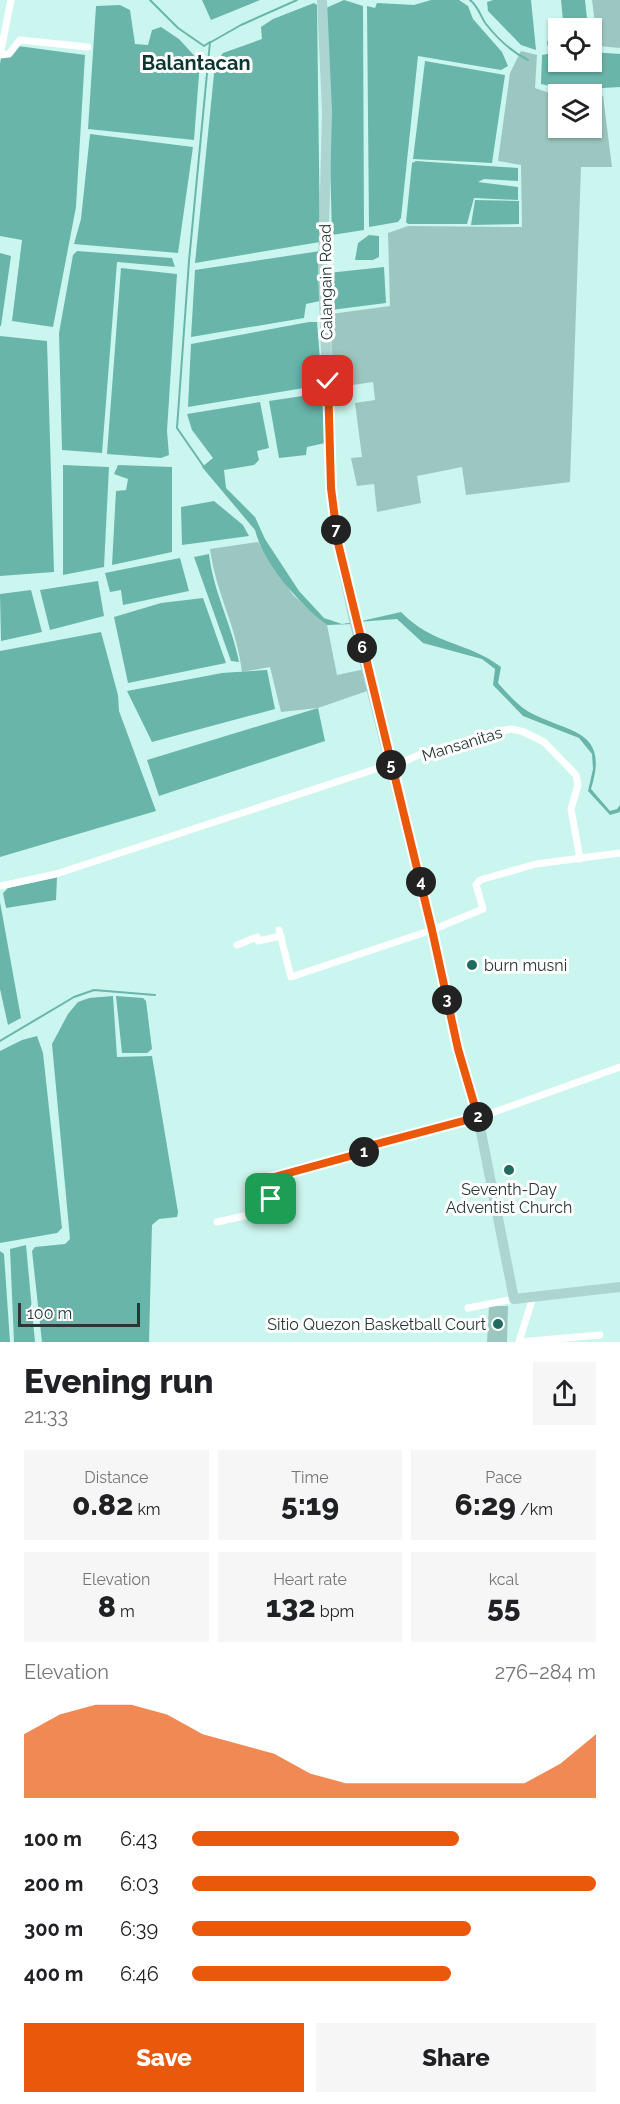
<!DOCTYPE html>
<meta charset="utf-8">
<style>
body{margin:0;font-family:Raleway,sans-serif;background:#f6f6f6;color:#202124;height:100vh;display:flex;flex-direction:column;font-size:22px;white-space:nowrap}
*{box-sizing:border-box;margin:0}
p{font-size:20px;color:#757577}
.icon{flex:none;width:33px;height:33px;fill:none;stroke:currentColor;stroke-width:2;stroke-linecap:round;stroke-linejoin:round}
.map{position:relative;height:1342px;overflow:hidden}
.sheet{display:flex;flex-direction:column;background:#fff;flex:1}
.sheet>*{flex:none}
.tools{position:absolute;left:548px;top:18px;display:grid;gap:12px}
.tools a{display:grid;place-items:center;width:54px;height:54px;border-radius:0px;background:#fff;box-shadow:0 2px 4px #0004;font-size:30px}
.scale{position:absolute;left:18px;bottom:15px;width:122px;box-sizing:border-box;padding-left:6px;border:3px solid #273835;border-top:0;font-size:16px;line-height:21px;white-space:nowrap;color:#273835;-webkit-text-stroke:4px #fff;paint-order:stroke}
.pin{position:absolute;display:grid;place-items:center;width:51px;height:51px;color:#fff;margin:-26px;border-radius:12px;box-shadow:0 3px 9px #0006}
.km{position:absolute;width:30px;height:30px;margin:-15px;border-radius:50%;background:#222;color:#fff;font-size:16px;line-height:30px;text-align:center}
.round{display:grid;place-items:center;flex:none;width:63px;height:63px;border-radius:0px;background:#f6f6f6}
.head{display:flex;align-items:center;justify-content:space-between;height:102px;padding:0 24px}
h1{font-size:33px;font-weight:800;line-height:45px}
.stats{display:grid;grid-template-columns:repeat(3,1fr);gap:9px;height:102px;padding:6px 24px}
.stats div{display:grid;align-content:center;border-radius:0px;background:#f6f6f6;text-align:center}
.stats b{font-size:30px;font-weight:800}
.stats small{font-size:16px;font-weight:400}
.stats p{font-size:16px}
.chart{height:168px;padding:12px 24px}
.chart p{display:flex;justify-content:space-between}
.chart svg{width:100%;height:108px;margin-top:6px;fill:#ea580c;opacity:.7}
.button{display:flex;gap:12px;margin-top:auto;padding:12px 24px}
.button a{flex:1;height:69px;border-radius:0px;background:#ea580c;color:#fff;font-size:24px;font-weight:800;line-height:69px;text-align:center}
.button a+a{background:#f6f6f6;color:#202124}
ul{padding:0 24px;list-style:none;font-size:20px}
li{display:grid;grid-template-columns:96px 72px 1fr;align-items:center;height:45px}
li i{height:15px;border-radius:8px;background:#ea580c}
.map>svg:first-child{display:block}
.green{fill:#9bc7c0}
.water{fill:#69b5aa}
.lines{fill:none;stroke-linecap:round;stroke-linejoin:round}
.stream{stroke:#69b5aa;stroke-width:2}
.street{stroke:#fff;stroke-width:7}
.secondary{stroke:#acd5d1;stroke-width:10}
.route-casing{stroke:#fff;stroke-width:12}
.route{stroke:#ea580c;stroke-width:8}
.poi-dot{fill:#216a61;stroke:#fff;stroke-width:2}
.labels{text-anchor:middle;dominant-baseline:central;stroke-width:6;stroke-linejoin:round;paint-order:stroke}
.street-label{font-size:16px;fill:#273835;stroke:#fff}
.poi-label{font-size:16px;fill:#273835;stroke:#fff;text-anchor:start}
.quarter-label{font-size:20px;font-weight:bold;fill:#0d3631;stroke:#fff}
</style>
<div class="map">
<svg width="620" height="1342" viewBox="0 0 620 1342">
<rect width="100%" height="100%" fill="#cbf6ef"/>
<path class="green" d="M 592,0 L 620,0 L 620,48 L 598,46 Z
M 521,51 L 537,55 L 535,88 L 558,96 L 558,128 L 591,128 L 591,96 L 603,96 L 612,167 L 581,167 L 570,482 L 466,495 L 462,467 L 417,476 L 421,503 L 377,512 L 374,484 L 357,486 L 351,458 L 362,457 L 355,403 L 375,400 L 373,382 L 332,388 L 331,314 L 390,306 L 388,233 L 408,226 L 522,227 L 521,165 L 498,161 L 510,73 Z
M 258,542 L 293,595 L 327,625 L 337,675 L 365,669 L 370,690 L 318,708 L 281,712 L 270,667 L 242,672 C 237,627 216,594 210,549 Z
M 489,1306 L 508,1306 L 507,1342 L 487,1342 Z"/>
<path class="water" d="M 202,0 L 260,0 L 211,20 Z
M 344,0 L 363,6 L 364,230 L 332,235 L 326,8 Z
M 431,0 L 459,0 L 468,6 L 473,19 L 502,52 L 508,66 L 501,70 L 418,56 L 401,218 L 398,222 L 369,227 L 367,6 L 375,8 L 377,3 L 414,5 Z
M 493,0 L 531,0 L 536,50 L 521,45 L 488,11 L 487,2 Z
M 561,0 L 585,0 L 588,28 L 558,28 L 558,45 L 548,47 L 547,42 L 563,21 Z
M 314,3 L 317,5 L 320,242 L 195,263 L 215,64 L 223,53 L 262,39 L 261,27 L 273,19 Z
M 120,5 L 130,10 L 135,44 L 148,45 L 152,30 L 161,27 L 179,39 L 200,62 L 194,140 L 88,129 L 96,6 Z
M 18,46 L 85,55 L 76,207 L 53,327 L 12,321 L 22,240 L 0,236 L 0,64 L 1,58 Z
M 558,52 L 558,62 L 591,62 L 591,52 L 620,54 L 620,87 L 569,90 L 541,84 L 542,55 Z
M 425,61 L 505,75 L 492,163 L 413,159 Z
M 90,134 L 193,147 L 178,253 L 74,244 L 81,219 Z
M 416,161 L 518,168 L 518,181 L 484,179 L 478,182 L 518,187 L 518,200 L 474,198 L 467,224 L 408,224 L 406,222 L 412,163 Z
M 475,200 L 519,201 L 519,224 L 471,225 Z
M 369,235 L 379,236 L 379,257 L 373,260 L 355,260 L 358,243 Z
M 77,251 L 172,258 L 175,267 L 117,262 L 102,453 L 62,450 L 59,333 L 73,255 Z
M 320,251 L 320,301 L 306,304 L 304,318 L 191,337 L 195,270 Z
M 0,253 L 11,256 L 1,326 L 0,326 Z
M 384,267 L 386,303 L 331,310 L 328,273 Z
M 121,268 L 177,274 L 167,431 L 169,455 L 161,458 L 107,454 Z
M 309,322 L 317,322 L 322,385 L 188,407 L 191,344 Z
M 0,336 L 47,341 L 54,572 L 0,576 Z
M 322,393 L 325,443 L 307,447 L 306,455 L 279,458 L 269,401 Z
M 260,402 L 269,448 L 257,451 L 259,460 L 254,465 L 224,470 L 226,488 L 255,517 L 265,539 L 299,591 L 324,618 L 342,624 L 355,622 L 354,624 L 327,625 C 300,605 263,563 255,530 L 202,467 L 213,458 L 192,430 L 187,414 Z
M 63,465 L 109,467 L 104,567 L 63,575 Z
M 118,465 L 172,467 L 172,552 L 112,565 L 116,491 L 126,490 L 128,479 L 114,474 Z
M 214,501 L 243,525 L 249,536 L 182,545 L 181,507 Z
M 209,554 C 213,591 232,625 239,662 L 231,661 L 194,557 Z
M 180,558 L 189,591 L 123,605 L 121,590 L 110,592 L 105,573 Z
M 98,581 L 104,616 L 50,630 L 40,590 Z
M 31,590 L 42,632 L 1,641 L 0,594 Z
M 203,598 L 226,663 L 128,683 L 114,617 L 161,603 Z
M 401,612 C 434,646 467,641 501,667 L 498,683 C 507,693 517,705 529,712 C 570,734 610,729 591,789 L 610,811 L 617,809 L 620,805 L 620,812 L 610,815 L 588,791 L 593,769 L 592,754 L 579,738 L 523,716 L 493,685 L 495,669 L 482,659 L 423,643 L 397,619 L 357,622 Z
M 101,632 L 118,695 L 119,711 L 156,811 L 0,857 L 0,651 Z
M 267,670 L 275,709 L 152,742 L 127,691 L 222,673 Z
M 318,708 L 325,741 L 159,796 L 147,760 Z
M 57,877 L 56,900 L 6,908 L 3,893 L 8,888 Z
M 0,902 L 21,1018 L 8,1025 L 0,989 Z
M 113,996 L 117,1057 L 152,1056 L 178,1212 L 177,1217 L 159,1219 L 152,1225 L 149,1342 L 42,1342 L 32,1251 L 35,1247 L 65,1244 L 70,1239 L 52,1044 L 68,1014 L 78,1002 L 89,998 Z
M 116,996 L 143,998 L 146,1001 L 152,1049 L 147,1053 L 122,1053 Z
M 37,1036 L 43,1053 L 62,1228 L 57,1233 L 0,1243 L 0,1051 L 22,1040 Z
M 26,1245 L 35,1342 L 14,1342 L 10,1249 Z
M 0,1251 L 4,1254 L 10,1342 L 0,1342 Z"/>
<g class="lines">
<path class="stream" d="M 150,0 L 178,28 L 204,46 L 210,42 L 189,261 L 177,428 L 204,467
M 470,0 C 479,7 480,16 486,24 C 497,38 512,52 528,60
M 211,42 L 241,25 L 297,0
M 0,1041 L 74,997 L 94,990 L 155,995"/>
<path class="street" d="M 11,0 L 0,55 L 9,54 L 20,40 L 88,47
M 392,767 L 421,754 L 495,732 L 512,729 L 524,732 L 544,742 L 576,775 L 578,785 L 571,809 L 580,859
M 0,886 L 56,874 L 391,764
M 279,930 L 291,977 L 432,930 L 483,909 L 476,885 L 480,880 L 536,864 L 620,853
M 237,945 L 257,937 L 258,941 L 281,936
M 217,1222 L 258,1213 L 271,1199 L 267,1179 L 365,1152 L 369,1146 L 472,1120 L 620,1067
M 468,1308 L 514,1299
M 519,1342 L 600,1335
M 519,1342 L 533,1297"/>
<path class="secondary" d="M 322,0 L 327,112 L 323,271 L 331,488 L 338,543 L 353,616 L 432,930 L 458,1049 L 478,1117 L 514,1299 L 620,1287"/>
</g>
<g class="lines">
<g class="route-casing">
<path id="route" d="M 271,1199 L 267,1179 L 365,1152 L 369,1146 L 478,1117 L 458,1049 L 432,930 L 338,543 L 331,488 L 328,381"/>
</g>
<use href="#route" class="route"/>
</g>
<g class="poi-dot">
<circle cx="472" cy="965" r="6"/>
<circle cx="509" cy="1170" r="6"/>
<circle cx="498" cy="1324" r="6"/>
</g>
<g class="labels">
<g class="street-label">
<text transform="translate(326 282) rotate(-91)">Calangain Road</text>
<text transform="translate(462 744) rotate(-17)">Mansanitas</text>
</g>
<g class="poi-label">
<text x="484" y="965">burn musni</text>
<text x="509" y="1189" text-anchor="middle">Seventh-Day<tspan x="509" dy="18">Adventist Church</tspan></text>
<text x="486" y="1324" text-anchor="end">Sitio Quezon Basketball Court</text>
</g>
<g class="quarter-label">
<text x="196" y="63">Balantacan</text>
</g>
</g>
</svg>
<div class="tools">
<a><svg class="icon" aria-label="locate" viewBox="0 0 24 24"><circle cx="12" cy="12" r="6"/><path d="M12 2v4M12 18v4M2 12h4M18 12h4"/></svg></a>
<a><svg class="icon" aria-label="layers" viewBox="0 0 24 24"><path d="M12 4l9 5-9 5-9-5zM3 14l9 5 9-5"/></svg></a>
</div>
<div class="scale">100 m</div>
<div class="pin" style="left:271px;top:1199px;background:#1e9e55"><svg class="icon" aria-label="arrive" viewBox="0 0 24 24"><path d="M6 21V4h12l-3 4 3 4H6"/></svg></div>
<div class="pin" style="left:328px;top:381px;background:#d93025"><svg class="icon" aria-label="check" viewBox="0 0 24 24"><path d="M5 12l5 5 9-10"/></svg></div>
<b class="km" style="left:364px;top:1152px">1</b>
<b class="km" style="left:478px;top:1117px">2</b>
<b class="km" style="left:447px;top:1000px">3</b>
<b class="km" style="left:421px;top:882px">4</b>
<b class="km" style="left:391px;top:765px">5</b>
<b class="km" style="left:362px;top:648px">6</b>
<b class="km" style="left:336px;top:530px">7</b>
</div>
<section class="sheet">
<div class="head"><div><h1>Evening run</h1><p>21:33</p></div><a class="round"><svg class="icon" aria-label="share" viewBox="0 0 24 24"><path d="M12 15V3M7 8l5-5 5 5M5 13v7h14v-7"/></svg></a></div>
<div class="stats">
<div><p>Distance</p><b>0.82<small> km</small></b></div>
<div><p>Time</p><b>5:19</b></div>
<div><p>Pace</p><b>6:29<small> /km</small></b></div>
</div>
<div class="stats">
<div><p>Elevation</p><b>8<small> m</small></b></div>
<div><p>Heart rate</p><b>132<small> bpm</small></b></div>
<div><p>kcal</p><b>55</b></div>
</div>
<div class="chart"><p><span>Elevation</span>276–284 m</p>
<svg viewBox="0 0 160 44" preserveAspectRatio="none"><path d="M0 44V18L10 10L20 6L30 6L40 10L50 18L60 22L70 26L80 34L90 38L100 38L110 38L120 38L130 38L140 38L150 30L160 18V44z"/></svg>
</div>
<ul>
<li><b>100 m</b>6:43<i style="width:66%"></i></li>
<li><b>200 m</b>6:03<i style="width:100%"></i></li>
<li><b>300 m</b>6:39<i style="width:69%"></i></li>
<li><b>400 m</b>6:46<i style="width:64%"></i></li>
</ul>
<div class="button"><a>Save</a><a>Share</a></div>
</section>
